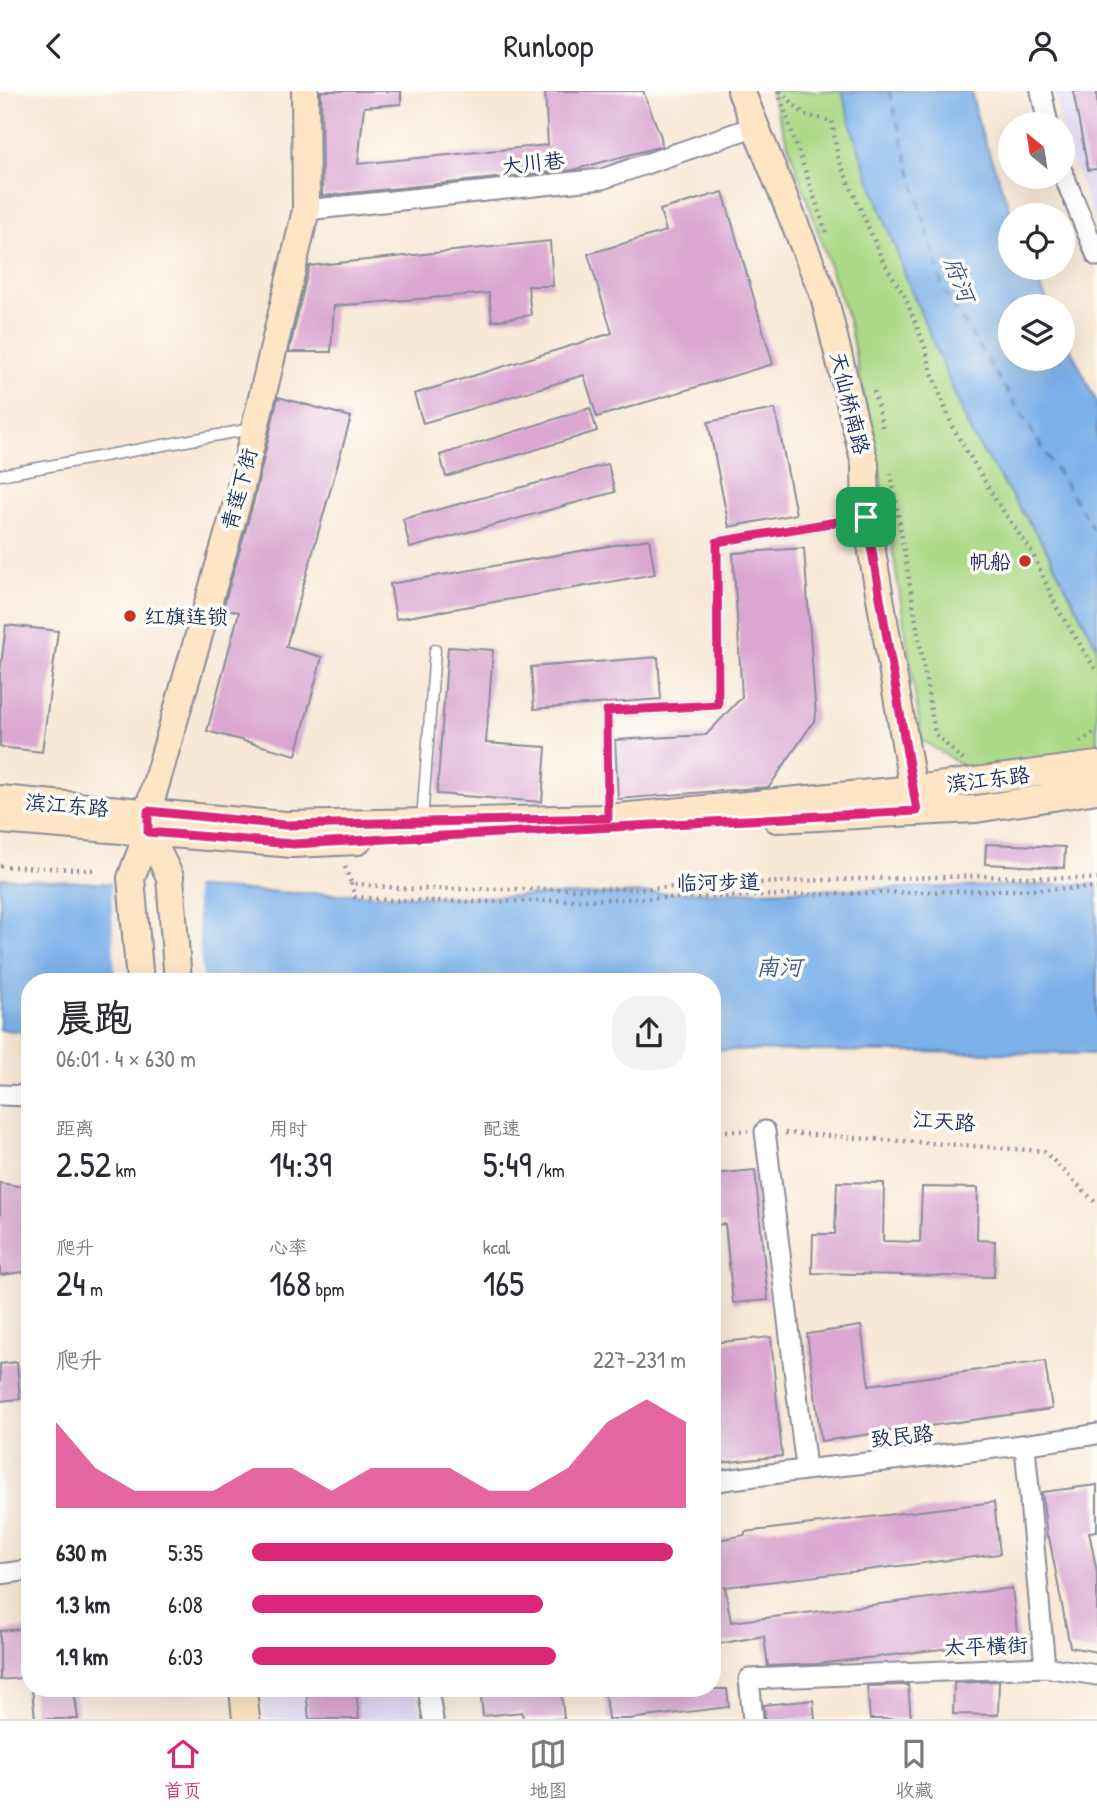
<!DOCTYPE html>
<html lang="zh">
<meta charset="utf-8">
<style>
body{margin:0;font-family:"Patrick Hand","LXGW WenKai TC",sans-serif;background:#f2f2f3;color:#2b2b33;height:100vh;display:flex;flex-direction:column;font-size:26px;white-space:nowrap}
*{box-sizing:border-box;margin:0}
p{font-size:23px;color:#7c7c81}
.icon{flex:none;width:38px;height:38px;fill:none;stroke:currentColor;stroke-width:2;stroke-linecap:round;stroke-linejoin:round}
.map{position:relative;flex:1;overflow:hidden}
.panel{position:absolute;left:21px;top:882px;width:700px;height:724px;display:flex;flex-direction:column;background:#fff;border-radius:28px;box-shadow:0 7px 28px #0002}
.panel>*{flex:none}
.needle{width:46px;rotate:330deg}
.tools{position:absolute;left:998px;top:21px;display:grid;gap:14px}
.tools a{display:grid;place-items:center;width:77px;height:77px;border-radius:50%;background:#fff;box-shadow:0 7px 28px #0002;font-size:35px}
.pin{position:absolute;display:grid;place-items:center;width:60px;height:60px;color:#fff;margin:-30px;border-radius:14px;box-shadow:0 4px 10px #0006}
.round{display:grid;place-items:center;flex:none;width:74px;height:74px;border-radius:28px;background:#f2f2f3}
.head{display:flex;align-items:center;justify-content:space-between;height:119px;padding:0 35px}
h1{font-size:38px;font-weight:600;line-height:52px}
.figures{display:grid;grid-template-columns:repeat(3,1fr);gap:10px;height:119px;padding:7px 35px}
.figures div{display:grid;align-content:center}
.figures b{font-size:35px;font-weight:600}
.figures small{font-size:19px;font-weight:400}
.figures p{font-size:19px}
.chart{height:196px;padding:14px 35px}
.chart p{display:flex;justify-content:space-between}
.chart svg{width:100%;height:126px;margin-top:7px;fill:#db2777;opacity:.7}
ul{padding:0 35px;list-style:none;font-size:23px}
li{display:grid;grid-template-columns:112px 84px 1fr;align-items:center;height:52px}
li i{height:18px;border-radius:9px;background:#db2777}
header{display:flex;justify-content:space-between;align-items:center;height:91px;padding:0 35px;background:#fff;font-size:32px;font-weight:600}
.dock{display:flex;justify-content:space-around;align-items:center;height:98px;border-top:2px solid #e1e1e2;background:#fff;font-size:19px;color:#7c7c81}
.dock a{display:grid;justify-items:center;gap:4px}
.dock .current{color:#db2777}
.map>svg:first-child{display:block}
.built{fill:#ded5f5}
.green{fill:#abd986;stroke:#638472;stroke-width:2}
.water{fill:#7db1ea;stroke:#4c70a4;stroke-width:2}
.pier{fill:#f8e8d5}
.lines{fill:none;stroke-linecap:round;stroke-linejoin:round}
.ferry{stroke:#3d5c8f;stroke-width:2;stroke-dasharray:9 7;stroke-linecap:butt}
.building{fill:#daa7d2}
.lane-casing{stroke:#8a8c9a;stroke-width:13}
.street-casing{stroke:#8a8c9a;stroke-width:23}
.secondary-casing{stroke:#8a8c9a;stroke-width:30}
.path{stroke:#8a8c9a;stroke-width:4.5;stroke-dasharray:2 5;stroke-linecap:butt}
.lane{stroke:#fff;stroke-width:10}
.street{stroke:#fff;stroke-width:19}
.secondary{stroke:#fee5c5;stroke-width:26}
.route-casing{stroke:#fff;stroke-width:14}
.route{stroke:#db2777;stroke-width:9}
.poi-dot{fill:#c8321e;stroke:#fdfcf7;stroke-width:2.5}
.labels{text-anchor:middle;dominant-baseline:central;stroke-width:7;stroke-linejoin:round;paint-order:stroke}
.street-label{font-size:21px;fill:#1b2f5e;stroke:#fdfcf7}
.poi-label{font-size:21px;fill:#1b2f5e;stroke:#fdfcf7;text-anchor:end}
.water-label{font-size:23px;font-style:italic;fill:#3d5c8f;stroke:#fdfcf7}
</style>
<header><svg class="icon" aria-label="back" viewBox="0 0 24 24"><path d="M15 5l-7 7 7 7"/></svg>Runloop<svg class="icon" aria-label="person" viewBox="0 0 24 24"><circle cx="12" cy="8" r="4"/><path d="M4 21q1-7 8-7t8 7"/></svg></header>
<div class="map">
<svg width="1097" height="1628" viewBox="0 0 1097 1628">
<rect width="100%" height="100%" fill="#fdfcf7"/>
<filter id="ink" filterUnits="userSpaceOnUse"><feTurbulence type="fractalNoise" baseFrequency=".0143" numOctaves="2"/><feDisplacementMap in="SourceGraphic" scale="14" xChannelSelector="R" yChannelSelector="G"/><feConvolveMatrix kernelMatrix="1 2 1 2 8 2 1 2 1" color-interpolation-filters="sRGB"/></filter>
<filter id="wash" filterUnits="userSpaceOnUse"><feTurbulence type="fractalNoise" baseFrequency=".00686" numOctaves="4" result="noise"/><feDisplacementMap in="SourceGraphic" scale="28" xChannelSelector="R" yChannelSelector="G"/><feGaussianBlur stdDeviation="1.57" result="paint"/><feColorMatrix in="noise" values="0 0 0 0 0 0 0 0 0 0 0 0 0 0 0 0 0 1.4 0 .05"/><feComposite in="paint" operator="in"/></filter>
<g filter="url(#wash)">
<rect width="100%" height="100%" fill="#f8e8d5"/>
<path class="built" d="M 1055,0 L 1097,0 L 1097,134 L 1065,53 Z
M 261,1598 L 416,1598 L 421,1628 L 265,1628 Z"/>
<path class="green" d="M 770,0 L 842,0 L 856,51 L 907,189 L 972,344 L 1044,454 L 1097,556 L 1097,665 L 980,686 L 922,649 L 888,428 L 849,232 Z"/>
<path class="water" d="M 842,0 L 971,0 L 979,34 L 1012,124 L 1010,124 L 1010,177 L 1031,177 L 1050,215 L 1010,215 L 1010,268 L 1062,268 L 1062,240 L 1097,312 L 1097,556 L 1044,454 L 972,344 L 907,189 L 856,51 Z
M 0,787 L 297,802 L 463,806 L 1097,793 L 1097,963 L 712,959 L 712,891 L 30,891 L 30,941 L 0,939 Z"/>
<path class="pier" d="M 111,790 L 194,794 L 203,891 L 115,891 Z"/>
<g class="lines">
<path class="ferry" d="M 889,0 L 943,198 L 1097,444"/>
</g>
<g id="blocks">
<path class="building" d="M 321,0 L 401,0 L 401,13 L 364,16 L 358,73 L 548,54 L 545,0 L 643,0 L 661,46 L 662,55 L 573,79 L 322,105 Z
M 1073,0 L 1097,0 L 1097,78 L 1088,79 Z
M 723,101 L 773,273 L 597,326 L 584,284 L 423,332 L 414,303 L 612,242 L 588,163 L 666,140 L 660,119 Z
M 550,150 L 553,195 L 528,195 L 531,224 L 492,230 L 489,202 L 334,215 L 331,261 L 289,261 L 309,175 Z
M 278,306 L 351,326 L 286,556 L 322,566 L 296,664 L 207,640 L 239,521 L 223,517 L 253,413 Z
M 590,317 L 597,340 L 446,386 L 440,364 Z
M 775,318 L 796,423 L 729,436 L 708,331 Z
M 608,373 L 615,401 L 410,457 L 403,428 Z
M 649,448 L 655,483 L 396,528 L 390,493 Z
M 804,457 L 816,627 L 769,696 L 618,708 L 615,649 L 706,644 L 742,606 L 733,462 Z
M 6,534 L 58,540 L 42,661 L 0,656 L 0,583 Z
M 448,556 L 493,559 L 486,652 L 546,656 L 542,711 L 437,703 Z
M 658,566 L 661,608 L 534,618 L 531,576 Z
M 986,753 L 1065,756 L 1064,777 L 985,773 Z
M 755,1079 L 768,1209 L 733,1212 L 725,1133 L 712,1134 L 712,1083 Z
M 837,1091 L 884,1092 L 883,1150 L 920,1151 L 922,1096 L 978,1097 L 977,1149 L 995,1150 L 994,1186 L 812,1182 L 813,1143 L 835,1143 Z
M 0,1092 L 30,1097 L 30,1180 L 0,1184 Z
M 861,1235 L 869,1294 L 1045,1270 L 1052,1318 L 821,1350 L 807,1243 Z
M 771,1246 L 782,1365 L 712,1373 L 712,1252 Z
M 17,1271 L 20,1308 L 0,1310 L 0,1273 Z
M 1097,1394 L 1097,1440 L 1089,1441 L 1097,1481 L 1097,1561 L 1070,1556 L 1049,1446 L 1047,1446 L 1042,1401 Z
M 994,1411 L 1000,1463 L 725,1496 L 731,1531 L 1012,1497 L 1018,1549 L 817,1573 L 768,1575 L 764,1545 L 712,1554 L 712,1450 L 745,1444 L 745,1441 Z
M 30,1537 L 30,1586 L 0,1589 L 0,1540 Z
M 999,1590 L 998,1624 L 953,1623 L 954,1592 Z
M 908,1594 L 911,1628 L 870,1628 L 867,1595 Z
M 32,1598 L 74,1598 L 78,1628 L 35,1628 Z
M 306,1598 L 356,1598 L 359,1628 L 309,1628 Z
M 480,1598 L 561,1598 L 564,1628 L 523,1628 L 522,1621 L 483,1625 Z
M 604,1598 L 727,1598 L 729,1616 L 629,1628 L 608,1628 Z
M 813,1609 L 815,1628 L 765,1628 L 764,1614 Z"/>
</g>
</g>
<g filter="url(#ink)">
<use href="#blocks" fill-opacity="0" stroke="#8a8c9a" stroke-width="2"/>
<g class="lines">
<g class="lane-casing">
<path id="lane" d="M 0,384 L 251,338
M 608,727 L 607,620 L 718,614 L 717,451 L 865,426
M 422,729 L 435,559"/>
</g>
<g class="street-casing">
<path id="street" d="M 1041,0 L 1048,33
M 1062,80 L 1097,165
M 306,119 L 602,88 L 756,35
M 0,1004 L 30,1005
M 765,1040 L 806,1377
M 1025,1355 L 1045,1576
M 712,1391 C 840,1372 969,1364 1097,1343
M 0,1483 L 30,1479
M 428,1598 L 433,1628
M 753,1628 L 749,1588 L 1045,1576 L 1097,1584"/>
</g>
<g class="secondary-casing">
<path id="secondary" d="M 741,0 L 824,205 L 865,373 L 866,426 L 916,715
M 0,708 L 285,734 L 608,727 L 914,698 L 1097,674
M 777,728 L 976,718 L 1097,699
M 0,729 L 293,753 L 358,750
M 140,891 L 131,787 L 148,741
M 178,891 L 170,786 L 148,741 L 148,720 L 238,409 L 306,119 L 305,0
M 243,1598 L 246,1628"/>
</g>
<path class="path" d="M 778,0 L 827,144
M 780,0 L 805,24 L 832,30 L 838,67 L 883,170 L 905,206 L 925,256 L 932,282 L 952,335 L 995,408 L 1033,463 L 1057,517 L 1097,581
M 874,300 L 883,339
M 891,382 L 935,643 L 963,669
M 1080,651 L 1097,640
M 0,775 L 98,779
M 345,776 L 351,792 L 407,798 L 632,798 L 824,789 L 980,785 L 1097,788
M 351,792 L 355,806 L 387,809 L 490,811 L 1097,797
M 712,1040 L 748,1040
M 785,1042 L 1044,1060 L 1097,1113"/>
<use href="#lane" class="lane"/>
<use href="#street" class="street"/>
<use href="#secondary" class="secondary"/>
</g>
</g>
<g class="lines" filter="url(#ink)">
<g class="route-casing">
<path id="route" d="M 866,426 L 917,720 L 293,753 L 148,741 L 148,720 L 285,734 L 608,727 L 607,620 L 718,614 L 717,451 Z"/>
</g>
<use href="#route" class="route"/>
</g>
<g class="poi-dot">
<circle cx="1025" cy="470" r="7"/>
<circle cx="130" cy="525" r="7"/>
</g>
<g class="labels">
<g class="street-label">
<text transform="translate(533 72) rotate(-6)">大川巷</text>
<text transform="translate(850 312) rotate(76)">天仙桥南路</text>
<text transform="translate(239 398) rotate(-75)">青莲下街</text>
<text transform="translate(988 688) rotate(-7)">滨江东路</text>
<text transform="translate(67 714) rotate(5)">滨江东路</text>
<text transform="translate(718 791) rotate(-1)">临河步道</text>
<text transform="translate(944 1030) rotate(4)">江天路</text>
<text transform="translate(902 1345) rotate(-6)">致民路</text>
<text transform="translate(986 1555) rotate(-2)">太平横街</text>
</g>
<g class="poi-label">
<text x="1011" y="470">帆船</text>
<text x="144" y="525" text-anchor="start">红旗连锁</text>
</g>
<g class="water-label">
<text transform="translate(960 188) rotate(69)">府河</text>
<text x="779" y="875">南河</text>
</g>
</g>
</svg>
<div class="tools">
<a><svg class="needle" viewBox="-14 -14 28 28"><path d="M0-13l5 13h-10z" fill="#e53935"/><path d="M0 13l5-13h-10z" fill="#7c7c81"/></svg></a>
<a><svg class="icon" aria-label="locate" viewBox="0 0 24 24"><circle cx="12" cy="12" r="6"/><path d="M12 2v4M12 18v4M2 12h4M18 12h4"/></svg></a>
<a><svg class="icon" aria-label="layers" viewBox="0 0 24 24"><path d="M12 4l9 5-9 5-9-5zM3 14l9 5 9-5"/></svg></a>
</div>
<div class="pin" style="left:866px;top:426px;background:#1e9e55"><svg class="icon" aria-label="arrive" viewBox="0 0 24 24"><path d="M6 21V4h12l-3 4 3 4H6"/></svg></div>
<section class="panel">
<div class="head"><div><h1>晨跑</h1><p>06:01 · 4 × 630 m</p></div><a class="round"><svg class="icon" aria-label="share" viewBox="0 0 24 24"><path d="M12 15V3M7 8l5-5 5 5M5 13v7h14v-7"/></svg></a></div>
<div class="figures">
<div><p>距离</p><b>2.52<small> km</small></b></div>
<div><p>用时</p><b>14:39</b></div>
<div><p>配速</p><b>5:49<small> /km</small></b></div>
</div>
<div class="figures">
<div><p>爬升</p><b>24<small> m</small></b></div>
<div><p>心率</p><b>168<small> bpm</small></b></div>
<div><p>kcal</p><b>165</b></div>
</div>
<div class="chart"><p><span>爬升</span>227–231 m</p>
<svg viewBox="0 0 160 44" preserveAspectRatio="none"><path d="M0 44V14L10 30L20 38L30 38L40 38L50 30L60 30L70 38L80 30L90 30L100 30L110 38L120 38L130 30L140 14L150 6L160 14V44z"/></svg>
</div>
<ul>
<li><b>630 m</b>5:35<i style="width:97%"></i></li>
<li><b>1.3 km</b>6:08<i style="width:67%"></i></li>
<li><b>1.9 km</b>6:03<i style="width:70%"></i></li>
</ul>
</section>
</div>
<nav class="dock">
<a class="current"><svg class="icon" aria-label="home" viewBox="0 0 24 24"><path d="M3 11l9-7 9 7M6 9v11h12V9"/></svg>首页</a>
<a><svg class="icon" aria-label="map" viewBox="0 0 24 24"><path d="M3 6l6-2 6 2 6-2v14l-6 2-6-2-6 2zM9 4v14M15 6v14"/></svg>地图</a>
<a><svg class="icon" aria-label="saved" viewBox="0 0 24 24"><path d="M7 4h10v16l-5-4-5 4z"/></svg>收藏</a>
</nav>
